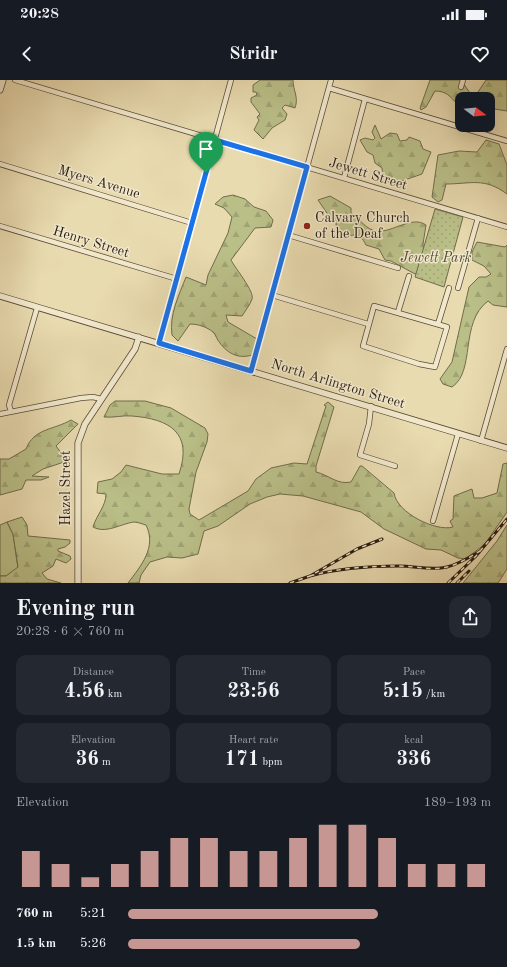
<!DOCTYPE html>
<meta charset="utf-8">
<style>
body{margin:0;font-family:"Old Standard TT",serif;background:#242831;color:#f1f3f6;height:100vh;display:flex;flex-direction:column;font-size:15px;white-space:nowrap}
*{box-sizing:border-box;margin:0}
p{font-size:13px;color:#9ea1a6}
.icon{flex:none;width:22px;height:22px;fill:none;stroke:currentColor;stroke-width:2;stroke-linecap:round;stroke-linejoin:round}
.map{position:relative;height:503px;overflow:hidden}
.details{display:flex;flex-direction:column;background:#171b24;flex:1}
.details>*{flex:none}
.needle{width:26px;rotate:106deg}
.buttons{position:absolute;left:455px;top:12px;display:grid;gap:8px}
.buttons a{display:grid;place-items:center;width:40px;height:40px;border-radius:8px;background:#171b24;box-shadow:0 4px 16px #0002;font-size:20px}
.pin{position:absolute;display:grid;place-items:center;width:34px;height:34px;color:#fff;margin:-41px -17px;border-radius:50% 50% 50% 0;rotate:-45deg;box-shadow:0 0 4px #0007}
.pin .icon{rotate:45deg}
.round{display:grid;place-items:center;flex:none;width:42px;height:42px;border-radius:12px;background:#242831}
.overview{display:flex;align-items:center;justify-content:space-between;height:68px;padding:0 16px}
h1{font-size:22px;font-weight:800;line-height:30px}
.metrics{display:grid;grid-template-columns:repeat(3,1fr);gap:6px;height:68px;padding:4px 16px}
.metrics div{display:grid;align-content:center;border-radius:10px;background:#242831;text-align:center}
.metrics b{font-size:20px;font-weight:800}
.metrics small{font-size:11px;font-weight:400}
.metrics p{font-size:11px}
.chart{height:112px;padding:8px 16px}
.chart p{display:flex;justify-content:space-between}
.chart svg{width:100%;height:72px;margin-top:4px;stroke:#c59692;stroke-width:6}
ul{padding:0 16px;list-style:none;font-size:13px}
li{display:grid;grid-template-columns:64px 48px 1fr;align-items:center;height:30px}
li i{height:10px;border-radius:5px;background:#c59692}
.status{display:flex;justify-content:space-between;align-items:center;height:28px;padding:0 20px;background:#171b24;direction:ltr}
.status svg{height:11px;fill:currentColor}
header{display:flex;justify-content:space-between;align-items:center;height:52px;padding:0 16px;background:#171b24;font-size:18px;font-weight:800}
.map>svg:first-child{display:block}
.grass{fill:#babf88;stroke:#706c4c}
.forest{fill:url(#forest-firs);stroke:#706c4c}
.park{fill:url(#park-dots);stroke:#706c4c}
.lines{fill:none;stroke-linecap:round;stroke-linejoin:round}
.minor-casing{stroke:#584a37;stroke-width:6}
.tertiary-casing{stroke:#584a37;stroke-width:7}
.minor{stroke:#f1e8cc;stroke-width:4.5}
.tertiary{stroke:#f1e8cc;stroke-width:5.5}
.rail-casing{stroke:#271a0f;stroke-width:3}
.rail{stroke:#f1e8cc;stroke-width:1.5;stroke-dasharray:4.5;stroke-linecap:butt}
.route-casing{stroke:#fff;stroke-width:8}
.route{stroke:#1a73e8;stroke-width:5}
.poi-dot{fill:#8f2418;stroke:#f1e8cc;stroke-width:1.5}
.labels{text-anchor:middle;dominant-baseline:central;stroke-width:3;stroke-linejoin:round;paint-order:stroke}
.street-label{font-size:14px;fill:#271a0f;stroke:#f1e8cc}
.poi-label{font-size:14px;fill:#271a0f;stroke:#f1e8cc;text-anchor:start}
.park-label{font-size:14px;font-style:italic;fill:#534c33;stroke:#f1e8cc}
</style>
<div class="status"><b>20:28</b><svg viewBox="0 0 49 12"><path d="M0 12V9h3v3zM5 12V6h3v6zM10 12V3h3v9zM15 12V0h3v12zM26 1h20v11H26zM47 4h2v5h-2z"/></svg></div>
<header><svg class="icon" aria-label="back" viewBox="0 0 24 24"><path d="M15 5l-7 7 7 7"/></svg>Stridr<svg class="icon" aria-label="heart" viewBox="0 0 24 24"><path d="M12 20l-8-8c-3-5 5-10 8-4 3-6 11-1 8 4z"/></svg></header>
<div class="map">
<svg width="507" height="503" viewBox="0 0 507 503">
<defs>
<pattern id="forest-firs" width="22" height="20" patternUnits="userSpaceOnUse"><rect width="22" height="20" fill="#babf88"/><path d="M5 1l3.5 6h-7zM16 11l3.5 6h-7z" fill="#a0a474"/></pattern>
<pattern id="park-dots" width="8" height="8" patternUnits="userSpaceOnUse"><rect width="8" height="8" fill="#babf88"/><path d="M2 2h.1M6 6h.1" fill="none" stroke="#a0a474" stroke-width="1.8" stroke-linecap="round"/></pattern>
</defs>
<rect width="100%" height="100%" fill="#e9dbb0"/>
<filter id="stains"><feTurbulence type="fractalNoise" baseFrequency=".005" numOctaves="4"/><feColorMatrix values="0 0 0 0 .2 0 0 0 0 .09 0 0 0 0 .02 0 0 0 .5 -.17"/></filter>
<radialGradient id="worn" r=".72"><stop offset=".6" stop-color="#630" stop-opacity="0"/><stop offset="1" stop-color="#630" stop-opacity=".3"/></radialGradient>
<path class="grass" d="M 7,442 L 13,454 L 18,488 L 6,496 L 0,496 L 0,445 Z"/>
<path class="forest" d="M 260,0 L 293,0 C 293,11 299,17 295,28 L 285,25 L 282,28 L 287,34 L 285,40 L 272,48 L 263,59 L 254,50 L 259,40 L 257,37 L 260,34 L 251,22 L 251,18 L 257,15 L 256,12 L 253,12 L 253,5 Z
M 430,0 L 461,0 L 470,13 L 476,15 L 486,0 L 507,0 L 507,31 L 488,28 L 488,19 L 462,19 L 462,41 L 457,39 L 457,24 C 450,16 446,11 435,11 L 426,27 L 421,30 L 420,28 Z
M 375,45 L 381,59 L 390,53 L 397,54 L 400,61 L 407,60 L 409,57 L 420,61 L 423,69 L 431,72 L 422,94 L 396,103 L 383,101 L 382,88 L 375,83 L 373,75 L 367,72 L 360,60 L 365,58 L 373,60 L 375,58 L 372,52 Z
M 486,60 L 499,64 L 507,85 L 507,114 C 484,97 471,104 446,104 L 442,120 L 438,122 L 432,117 L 438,75 L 459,71 L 477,72 Z
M 233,115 L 245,119 L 254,127 L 266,131 L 273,140 L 271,147 L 255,148 L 231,180 C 235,188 255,212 252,219 C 250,225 245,231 242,236 L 226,235 L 228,242 L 257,259 L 252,275 C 239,279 228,274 220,263 C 217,260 216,255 213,252 C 207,247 198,244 190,244 L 178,261 L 172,255 C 169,235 179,215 186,197 L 206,205 L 208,195 L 228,153 L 232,137 L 224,128 L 215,124 L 223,117 Z
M 330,116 L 351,128 L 351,133 C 360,139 366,150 377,151 C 392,153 412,135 426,145 L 423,164 L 424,173 L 420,190 L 415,194 L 391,181 L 385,180 L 379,169 L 366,165 C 359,150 351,156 337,158 L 336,143 L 331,139 L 318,120 Z
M 477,162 L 505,167 L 507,165 L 507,227 L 493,225 L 488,221 C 459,243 476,291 452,307 L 443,304 L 440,299 L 452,282 L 469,207 L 479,197 L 486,197 L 491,194 L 484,186 L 472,180 L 472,172 Z
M 115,321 L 145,321 L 171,328 L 205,348 L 208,354 L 207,362 L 196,392 L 189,429 L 190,434 L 199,440 L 248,411 L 256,399 L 271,388 L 294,383 L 307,384 L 326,326 L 324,325 L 328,322 L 334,327 L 316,386 L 316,392 C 329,395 337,405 351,402 L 360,386 L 362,386 L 394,413 C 397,433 436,452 453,447 L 450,441 L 453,439 L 454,416 L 472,409 L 474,418 L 482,418 L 497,413 L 503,384 L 507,383 L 507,432 L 487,461 L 480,468 L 465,479 L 458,478 L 441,470 L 426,469 L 384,449 L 361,432 L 303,416 L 280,414 L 267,417 L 250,424 L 218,446 L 204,451 L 198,474 L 182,478 L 167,477 L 150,482 L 141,495 L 139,503 L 128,503 C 141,486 157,467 146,445 C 142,444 138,442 134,442 C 120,444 106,454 93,447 C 96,436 106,426 106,414 L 97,413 L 98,402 L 112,399 L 121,392 L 126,385 L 162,394 L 179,394 C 193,353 170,339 132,336 C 123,335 114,338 104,337 L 110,325 Z
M 71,340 L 78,344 L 56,366 L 67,381 L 43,389 L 32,396 L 49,397 L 41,400 L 26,400 L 22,409 L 0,415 L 0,379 L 9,379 L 26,369 C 34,348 54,350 71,340 Z
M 22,437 L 27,445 L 28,456 L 70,460 L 70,463 L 65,467 L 58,469 L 58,471 L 70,476 L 71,479 L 66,483 L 56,479 L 53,486 L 42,493 L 47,499 L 61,503 L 0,503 L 0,496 L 6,496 L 18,487 L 13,454 L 7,442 Z
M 507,445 L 507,489 L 498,503 L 463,503 L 497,461 Z"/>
<path class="park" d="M 435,129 L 463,137 L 444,207 L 415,197 Z"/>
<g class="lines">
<g class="minor-casing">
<path id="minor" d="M 15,0 L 507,147
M 461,7 L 463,0
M 329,8 L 507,61
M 0,84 L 192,143
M 344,98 L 365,19
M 0,146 L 177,199
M 288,155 L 398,188
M 458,208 L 478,138
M 272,215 L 368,244
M 374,226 L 447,247 L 435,287 L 419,284 L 363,266 Z
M 398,232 L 409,196
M 438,244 L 449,208
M 159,263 L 231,0
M 251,291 L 331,0
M 371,326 L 369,344 L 360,375 L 395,386
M 11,331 L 9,325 L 37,228
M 0,334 L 81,318 L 93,317 L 101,319
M 481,361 L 507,269
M 433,441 L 458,354"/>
</g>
<g class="tertiary-casing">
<path id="tertiary" d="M 0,10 L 3,0
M 0,216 L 507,368
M 78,503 L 78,363 L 85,344 L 135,269 L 139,257"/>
</g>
<use href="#minor" class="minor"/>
<use href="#tertiary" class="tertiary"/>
<g class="rail-casing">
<path id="rail" d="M 310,496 C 339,488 369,486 399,486 C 415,486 432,491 447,487 C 459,484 470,477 480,471
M 290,503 L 310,496 L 357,469 L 382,459
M 448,503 L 476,476 L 507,439
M 457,503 L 469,491"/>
</g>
<use href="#rail" class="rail"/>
</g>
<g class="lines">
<g class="route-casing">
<path id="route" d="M 215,60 L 307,87 L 251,291 L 159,263 Z"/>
</g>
<use href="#route" class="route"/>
</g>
<circle class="poi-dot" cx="307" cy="146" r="4"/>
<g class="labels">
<g class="street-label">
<text transform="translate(368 94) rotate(17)">Jewett Street</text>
<text transform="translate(99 102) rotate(17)">Myers Avenue</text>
<text transform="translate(91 162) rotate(17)">Henry Street</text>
<text transform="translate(338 304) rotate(17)">North Arlington Street</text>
<text transform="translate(66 408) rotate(-90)">Hazel Street</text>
</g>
<g class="poi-label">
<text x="315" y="138">Calvary Church<tspan x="315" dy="16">of the Deaf</tspan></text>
</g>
<g class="park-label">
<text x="436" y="178">Jewett Park</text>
</g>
</g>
<rect width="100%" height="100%" filter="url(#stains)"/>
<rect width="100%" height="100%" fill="url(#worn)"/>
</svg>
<div class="buttons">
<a><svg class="needle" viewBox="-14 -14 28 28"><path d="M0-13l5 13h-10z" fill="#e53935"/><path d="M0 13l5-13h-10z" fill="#9ea1a6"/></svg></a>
</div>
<div class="pin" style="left:206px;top:93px;background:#1e9e55"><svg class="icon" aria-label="arrive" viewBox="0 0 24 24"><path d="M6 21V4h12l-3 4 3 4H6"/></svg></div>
</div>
<section class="details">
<div class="overview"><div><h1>Evening run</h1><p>20:28 · 6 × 760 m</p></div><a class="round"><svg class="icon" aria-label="share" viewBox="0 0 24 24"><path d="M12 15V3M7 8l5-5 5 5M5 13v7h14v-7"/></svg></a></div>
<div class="metrics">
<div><p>Distance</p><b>4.56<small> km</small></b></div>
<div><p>Time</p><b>23:56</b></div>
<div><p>Pace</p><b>5:15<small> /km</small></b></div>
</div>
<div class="metrics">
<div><p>Elevation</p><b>36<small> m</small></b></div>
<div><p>Heart rate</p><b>171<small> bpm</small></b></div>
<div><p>kcal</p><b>336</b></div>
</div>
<div class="chart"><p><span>Elevation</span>189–193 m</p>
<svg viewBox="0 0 160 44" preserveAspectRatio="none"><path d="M5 44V22M15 44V30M25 44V38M35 44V30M45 44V22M55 44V14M65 44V14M75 44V22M85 44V22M95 44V14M105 44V6M115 44V6M125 44V14M135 44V30M145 44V30M155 44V30"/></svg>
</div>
<ul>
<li><b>760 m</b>5:21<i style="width:69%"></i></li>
<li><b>1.5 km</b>5:26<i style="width:64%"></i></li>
</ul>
</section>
